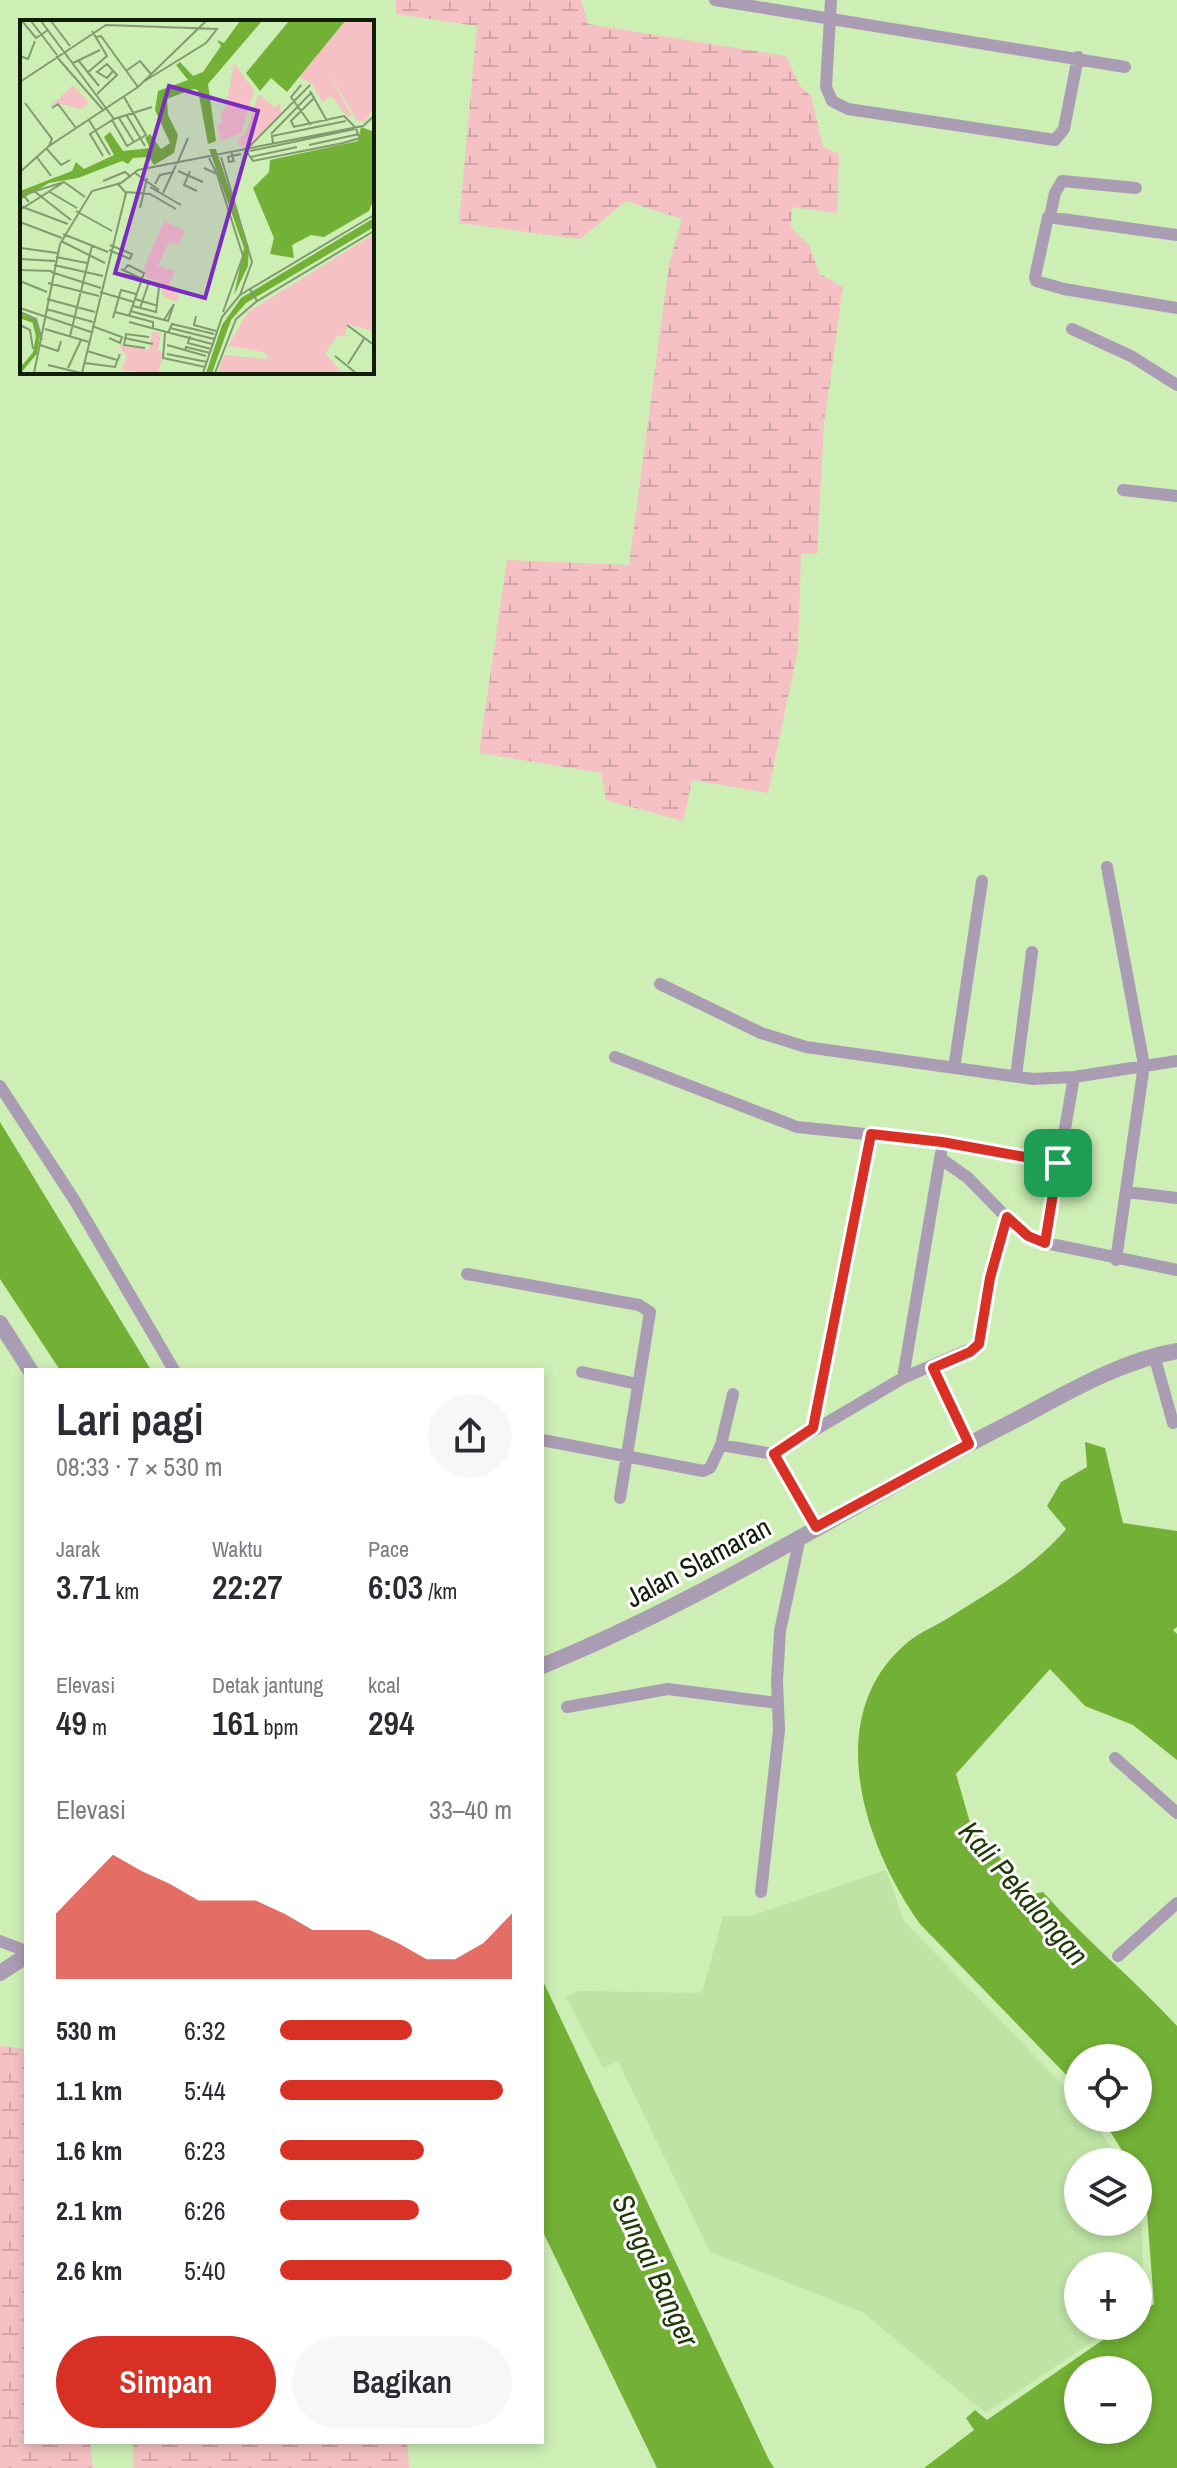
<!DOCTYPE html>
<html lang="id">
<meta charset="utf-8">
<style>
body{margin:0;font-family:"Archivo Narrow",sans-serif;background:#f7f7f7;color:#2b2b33;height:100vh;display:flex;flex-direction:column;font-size:30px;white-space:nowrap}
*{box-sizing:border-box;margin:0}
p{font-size:26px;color:#7c7c81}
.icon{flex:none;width:44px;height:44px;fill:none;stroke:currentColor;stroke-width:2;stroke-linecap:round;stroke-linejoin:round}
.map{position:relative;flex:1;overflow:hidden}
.sheet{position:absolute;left:24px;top:1368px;width:520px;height:1076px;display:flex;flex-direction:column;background:#fff;border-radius:0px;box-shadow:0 4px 12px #0003}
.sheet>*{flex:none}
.tools{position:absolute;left:1064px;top:2044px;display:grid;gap:16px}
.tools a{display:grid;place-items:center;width:88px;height:88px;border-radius:50%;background:#fff;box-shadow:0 4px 12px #0003;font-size:40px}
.pin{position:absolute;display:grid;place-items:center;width:68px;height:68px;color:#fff;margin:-34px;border-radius:16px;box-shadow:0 4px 12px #0006}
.round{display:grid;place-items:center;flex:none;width:84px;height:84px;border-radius:42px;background:#f7f7f7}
.overview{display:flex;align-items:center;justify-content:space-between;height:136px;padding:0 32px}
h1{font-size:44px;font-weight:600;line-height:60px}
.metrics{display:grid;grid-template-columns:repeat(3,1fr);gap:12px;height:136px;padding:8px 32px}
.metrics div{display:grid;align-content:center}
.metrics b{font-size:34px;font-weight:600}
.metrics small{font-size:22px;font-weight:400}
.metrics p{font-size:22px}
.chart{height:224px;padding:16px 32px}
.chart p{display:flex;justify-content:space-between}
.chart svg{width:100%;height:144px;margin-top:8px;fill:#d93025;opacity:.7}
.button{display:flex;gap:16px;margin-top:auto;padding:16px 32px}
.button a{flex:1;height:92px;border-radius:48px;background:#d93025;color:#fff;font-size:32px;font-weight:600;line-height:92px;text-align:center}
.button a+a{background:#f7f7f7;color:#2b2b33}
ul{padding:0 32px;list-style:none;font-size:26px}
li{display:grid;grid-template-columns:128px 96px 1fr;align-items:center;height:60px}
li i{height:20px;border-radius:10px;background:#d93025}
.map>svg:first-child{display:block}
.built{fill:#bfe3a5}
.wetland{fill:url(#wetland-marsh)}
.water{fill:#72b036;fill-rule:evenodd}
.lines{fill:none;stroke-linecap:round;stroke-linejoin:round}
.minor{stroke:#aa9cb3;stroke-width:12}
.tertiary{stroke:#aa9cb3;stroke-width:16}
.route-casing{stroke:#fff;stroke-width:16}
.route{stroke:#d93025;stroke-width:10}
.labels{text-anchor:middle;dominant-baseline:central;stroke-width:6;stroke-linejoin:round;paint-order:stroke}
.street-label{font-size:28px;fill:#121d09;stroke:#fff}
.water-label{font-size:30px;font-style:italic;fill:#213909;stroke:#fff}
.inset-river{fill:none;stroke:#72b036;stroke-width:4}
.inset-road{fill:none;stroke:#829a70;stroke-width:2}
.view{fill:#7b2cbf;fill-opacity:0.15;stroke:#7b2cbf;stroke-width:4}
.inset-edge{fill:none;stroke:#121d09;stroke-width:4}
</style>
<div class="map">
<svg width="1177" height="2468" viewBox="0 0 1177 2468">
<defs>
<pattern id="wetland-marsh" width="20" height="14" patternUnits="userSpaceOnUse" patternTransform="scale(2)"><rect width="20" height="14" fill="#f5c1c5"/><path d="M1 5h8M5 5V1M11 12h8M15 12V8" fill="none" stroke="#d1a5a8"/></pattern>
</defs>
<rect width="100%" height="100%" fill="#cdeeb5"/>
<path class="built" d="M 886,1870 L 904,1921 L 1078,2101 L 1078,2118 L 1092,2118 L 1121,2162 L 1078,2162 L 1078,2222 L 1138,2222 L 1138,2187 L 1140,2191 L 1145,2306 L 1138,2311 L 1138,2266 L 1078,2266 L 1078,2326 L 1116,2326 L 986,2413 L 862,2312 L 710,2252 L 618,2061 L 603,2068 L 566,1997 L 579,1991 L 702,1993 L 723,1916 L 751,1916 Z"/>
<path class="wetland" d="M 396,0 L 581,0 L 588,24 L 786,56 L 800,86 L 811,96 L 823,147 L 839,154 L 837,213 L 792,207 L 791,228 L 809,245 L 820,274 L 843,287 L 824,424 L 817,554 L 801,554 L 798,649 L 768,793 L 692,780 L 683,821 L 606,800 L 601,773 L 479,753 L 507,560 L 629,565 L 669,264 L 682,219 L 626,201 L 580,239 L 459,223 L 477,26 L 396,14 Z
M 0,2046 L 26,2049 L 26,2442 L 90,2442 L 93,2468 L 0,2468 Z
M 133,2442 L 407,2442 L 409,2468 L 133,2468 Z"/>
<path class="water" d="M 0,1122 L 151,1370 L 60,1370 L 0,1279 Z
M 1085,1442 L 1105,1448 L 1123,1523 L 1177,1531 L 1177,1627 L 1173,1630 L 1177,1634 L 1177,1760 L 1133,1725 L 1085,1706 L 1050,1669 L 956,1774 L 971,1826 L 1033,1894 L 1043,1892 C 1085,1940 1134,1979 1177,2026 L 1177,2468 L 924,2468 L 974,2430 L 966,2418 L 975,2410 L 987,2420 L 1123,2326 L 1138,2326 L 1138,2315 L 1154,2304 L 1146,2199 L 1138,2177 L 1138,2162 L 1129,2162 L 1102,2118 L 1138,2118 L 1138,2058 L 1078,2058 L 1078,2087 L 920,1924 C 864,1845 820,1715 908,1642 C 919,1633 933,1627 945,1620 C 988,1593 1033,1568 1066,1529 L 1047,1506 L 1061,1482 L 1087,1467 ZM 1078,2370 L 1138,2370 L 1138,2430 L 1078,2430 Z
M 542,1979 L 768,2458 L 774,2468 L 657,2468 L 542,2230 Z"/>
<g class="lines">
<path class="minor" d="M 715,0 L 1125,67
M 831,0 L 826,87 L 832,101 L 848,109 L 1055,140 L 1064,129 L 1078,57
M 1050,216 L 1055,193 L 1062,181 L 1136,188
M 1177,235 L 1048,217 L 1035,277 L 1036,281 L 1064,289 L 1177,308
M 1072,329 L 1131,356 L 1177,385
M 1123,490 L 1177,496
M 1107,867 L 1144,1065 L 1116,1260
M 660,984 L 761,1033 L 806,1047 L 1033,1079 L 1074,1077 L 1177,1061
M 615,1057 L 797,1127 L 942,1142 L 1058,1163
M 954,1068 L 982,881
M 1016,1076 L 1032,952
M 0,1086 L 75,1201 L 174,1370
M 940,1158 L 968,1178 L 1018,1229 L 1036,1241 L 1177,1270
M 1127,1192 L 1177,1198
M 1045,1243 L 1074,1077
M 467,1274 L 639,1305 L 650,1312 L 620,1498
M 1154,1355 L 1173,1423
M 933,1368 L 969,1444
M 582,1372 L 637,1384
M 903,1378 L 941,1153
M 813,1428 L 871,1134
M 542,1440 L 703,1471 L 710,1468 L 721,1445 L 774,1454
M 721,1445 L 733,1394
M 816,1527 L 774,1454 L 903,1378 L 977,1346 L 990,1278 L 1007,1217
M 567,1707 L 668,1689 L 777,1703
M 1115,1758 L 1177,1813
M 761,1892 L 779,1730 L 777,1681 L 780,1631 L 800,1537
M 0,1941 L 26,1951
M 1118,1956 L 1177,1903"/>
<path class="tertiary" d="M 0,1323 L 30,1370
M 542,1666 C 701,1602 847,1507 1000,1428 C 1056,1400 1114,1362 1177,1351
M 0,1973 L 26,1956"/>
</g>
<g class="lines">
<g class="route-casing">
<path id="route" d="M 871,1134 L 942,1142 L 1058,1163 L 1045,1243 L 1028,1236 L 1007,1217 L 990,1278 L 979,1344 L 970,1352 L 933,1368 L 969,1444 L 816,1527 L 774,1454 L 813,1428 Z"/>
</g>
<use href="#route" class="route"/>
</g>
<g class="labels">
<g class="street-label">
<text transform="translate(698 1562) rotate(-28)">Jalan Slamaran</text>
</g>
<g class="water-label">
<text transform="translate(1024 1893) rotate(49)">Kali Pekalongan</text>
<text transform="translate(656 2270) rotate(65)">Sungai Banger</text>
</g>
</g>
<g transform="translate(20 20)">
<rect width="354" height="354" fill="#cdeeb5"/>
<path d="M 325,1 L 354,1 L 354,86 L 345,102 L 337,100 L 305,47 L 332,96 L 327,97 L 312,76 L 302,82 L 292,64 L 279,57 ZM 214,43 L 234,71 L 221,113 L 201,121 L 197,105 L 203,101 L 200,94 L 206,87 ZM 53,65 L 69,83 L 61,89 L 38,83 L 29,88 ZM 238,75 L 255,87 L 260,83 L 261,93 L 230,124 L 220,126 L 217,120 L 226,113 ZM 144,201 L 165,211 L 158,225 L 149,222 L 138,246 L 155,251 L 149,266 L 159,276 L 157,282 L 143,276 L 141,263 L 126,257 L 124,248 ZM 354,214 L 354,317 L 350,310 L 327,304 L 325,317 L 318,315 L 305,334 L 323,353 L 198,353 L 204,335 L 249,339 L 244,332 L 208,326 L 228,292 ZM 132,312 L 141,313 L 138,330 L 144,333 L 138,353 L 101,350 L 107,336 L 100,328 L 102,318 L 102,325 L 129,330 Z" fill="#f5c1c5"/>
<path d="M 220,1 L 242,1 L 188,64 L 196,121 L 188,124 L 178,70 L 173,69 L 147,79 L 148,95 L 158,115 L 154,133 L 134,145 L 129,137 L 113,138 L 108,144 L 102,141 L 58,158 L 29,163 L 0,180 L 0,171 L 52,151 L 56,142 L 64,149 L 94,135 L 84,117 L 90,112 L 103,131 L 130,128 L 125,118 L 130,114 L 141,129 L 150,123 L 135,90 L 138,71 L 168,60 L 156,45 L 160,42 L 173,56 L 183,52 L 201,26 L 197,20 L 204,23 ZM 269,1 L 325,1 L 267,72 L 251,58 L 240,71 L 226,53 ZM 341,107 L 354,112 L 354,178 L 349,191 L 304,217 L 291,215 L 272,225 L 274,238 L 250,234 L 254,218 L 233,168 L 249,152 L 250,140 L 338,121 ZM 189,129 L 196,129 L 229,228 L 228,246 L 214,275 L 224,228 ZM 354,198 L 354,207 L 226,283 L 211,300 L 192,353 L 186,353 L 202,305 L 221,278 Z" fill="#72b036"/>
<path class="inset-river" d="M 0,296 L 14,301 L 18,316 L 15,333 L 0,351"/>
<path class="inset-road" d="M 2,1 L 16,18 L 28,10M 11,1 L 37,35M 21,1 L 94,99M 31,1 L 50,26M 76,17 L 81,16 L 118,67M 0,36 L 8,39 L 15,21M 36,36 L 84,91M 58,40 L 79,66M 53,43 L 80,30M 106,51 L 120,41 L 131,54M 67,53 L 87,36 L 72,11M 0,62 L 86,5 L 197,9 L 186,23 L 123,62M 281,65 L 271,77 L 291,105M 290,71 L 307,101M 77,74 L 97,55 L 87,44 L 77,52 L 87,58 L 93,51M 5,83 L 32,119 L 29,126M 32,88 L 38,84 L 56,108M 107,96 L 125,126M 99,98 L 114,122M 69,100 L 90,135M 92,100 L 107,126 L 126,115 L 104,77M 273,107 L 324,96 L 335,107M 274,107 L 271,101 L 295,77M 251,114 L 291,73M 253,123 L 252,116 L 326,101M 289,125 L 339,114M 229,127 L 290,65M 26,128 L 41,145 L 50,140M 230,131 L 335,109M 227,132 L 233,141 L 323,123 L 340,118 L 336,109M 212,133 L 212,136 L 214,141 L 209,142 L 208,137 L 212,136 L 221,134M 16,136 L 31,156M 83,136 L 70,114 L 94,99 L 132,87M 231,137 L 277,127M 157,144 L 168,118M 184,148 L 197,154 L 189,138M 158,151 L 183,162M 170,151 L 164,165 L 177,171M 0,152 L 29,126 L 118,67 L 186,1M 115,153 L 139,170M 197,154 L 223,236 L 203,292M 83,161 L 105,152 L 111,157M 135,164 L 140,155 L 154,152M 130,167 L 161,185M 14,171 L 51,200M 28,171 L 57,188M 106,172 L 130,174 L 156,189M 143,173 L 156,145M 9,182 L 3,175 L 44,162M 0,186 L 48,204M 120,188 L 127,158M 0,190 L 44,162 L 65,177M 56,191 L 92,211M 0,202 L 42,218M 43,214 L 88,232M 41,221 L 85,243M 1,228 L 37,233M 89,230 L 110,239 L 112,234 L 90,225M 36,237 L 67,243M 0,239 L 35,241M 34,245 L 83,256M 101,249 L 139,267 L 136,292 L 113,286M 0,250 L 32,251M 104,250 L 108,245 L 124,253 L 109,296M 31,252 L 81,268M 0,261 L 27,272M 28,263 L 79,276M 230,269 L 237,281 L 354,211M 80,272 L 114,282M 220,275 L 354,195M 27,279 L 75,292M 115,279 L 138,286M 0,288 L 71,312M 120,288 L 129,262M 26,289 L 73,302M 110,291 L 148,301 L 154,284 L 144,300M 0,292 L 16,299 L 22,320M 95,292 L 133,302 L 133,308M 176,296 L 174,305 L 196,311M 93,298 L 101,270 L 116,274M 109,302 L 192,324M 0,305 L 10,310 L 13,329M 327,305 L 354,325M 72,306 L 102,317 L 100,323 L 89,318M 150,308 L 194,319M 25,309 L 69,322M 145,313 L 143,338 L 185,347M 148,313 L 152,304 L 194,314M 50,316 L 72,226M 170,316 L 168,323 L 191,329M 104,318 L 133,324M 20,325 L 38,331 L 41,321M 147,325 L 186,336M 125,328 L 104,325 L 106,314 L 129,317M 67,331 L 97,340M 165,331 L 166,327 L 190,333M 147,334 L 187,342M 315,336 L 336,353M 65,343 L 95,347 L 100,334M 328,344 L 344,319M 28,345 L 61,353M 48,348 L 61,320M 14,353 L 40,224 L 72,171 L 101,163 L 118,150 L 343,106 L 354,96M 62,353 L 106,173 L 98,164M 183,353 L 202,297 L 220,275 L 232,242 L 201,137M 195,353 L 216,299 L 237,281"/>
<path class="view" d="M 149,66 L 238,91 L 185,278 L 95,253 Z"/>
<rect width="354" height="354" class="inset-edge"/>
</g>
</svg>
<div class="tools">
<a><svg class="icon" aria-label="locate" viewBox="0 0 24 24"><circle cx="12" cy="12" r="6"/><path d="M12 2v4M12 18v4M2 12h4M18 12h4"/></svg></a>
<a><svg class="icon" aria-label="layers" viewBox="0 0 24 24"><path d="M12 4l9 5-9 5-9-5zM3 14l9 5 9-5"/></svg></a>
<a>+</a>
<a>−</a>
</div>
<div class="pin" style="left:1058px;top:1163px;background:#1e9e55"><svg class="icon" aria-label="arrive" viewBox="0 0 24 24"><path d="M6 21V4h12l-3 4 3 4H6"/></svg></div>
<section class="sheet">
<div class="overview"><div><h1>Lari pagi</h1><p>08:33 · 7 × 530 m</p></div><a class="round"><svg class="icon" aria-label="share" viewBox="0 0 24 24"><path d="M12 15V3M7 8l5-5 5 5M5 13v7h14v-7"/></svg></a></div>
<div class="metrics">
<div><p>Jarak</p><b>3.71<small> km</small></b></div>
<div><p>Waktu</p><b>22:27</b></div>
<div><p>Pace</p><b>6:03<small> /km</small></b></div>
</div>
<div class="metrics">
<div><p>Elevasi</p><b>49<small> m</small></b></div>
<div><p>Detak jantung</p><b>161<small> bpm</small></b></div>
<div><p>kcal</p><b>294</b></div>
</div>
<div class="chart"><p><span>Elevasi</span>33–40 m</p>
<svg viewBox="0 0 160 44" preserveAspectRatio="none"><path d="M0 44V24L10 15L20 6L30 11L40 15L50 20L60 20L70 20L80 24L90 29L100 29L110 29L120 33L130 38L140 38L150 33L160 24V44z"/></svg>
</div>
<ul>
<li><b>530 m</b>6:32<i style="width:57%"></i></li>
<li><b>1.1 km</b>5:44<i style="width:96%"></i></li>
<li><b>1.6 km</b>6:23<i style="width:62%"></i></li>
<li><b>2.1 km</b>6:26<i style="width:60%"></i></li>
<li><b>2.6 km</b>5:40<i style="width:100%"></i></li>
</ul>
<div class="button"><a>Simpan</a><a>Bagikan</a></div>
</section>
</div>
